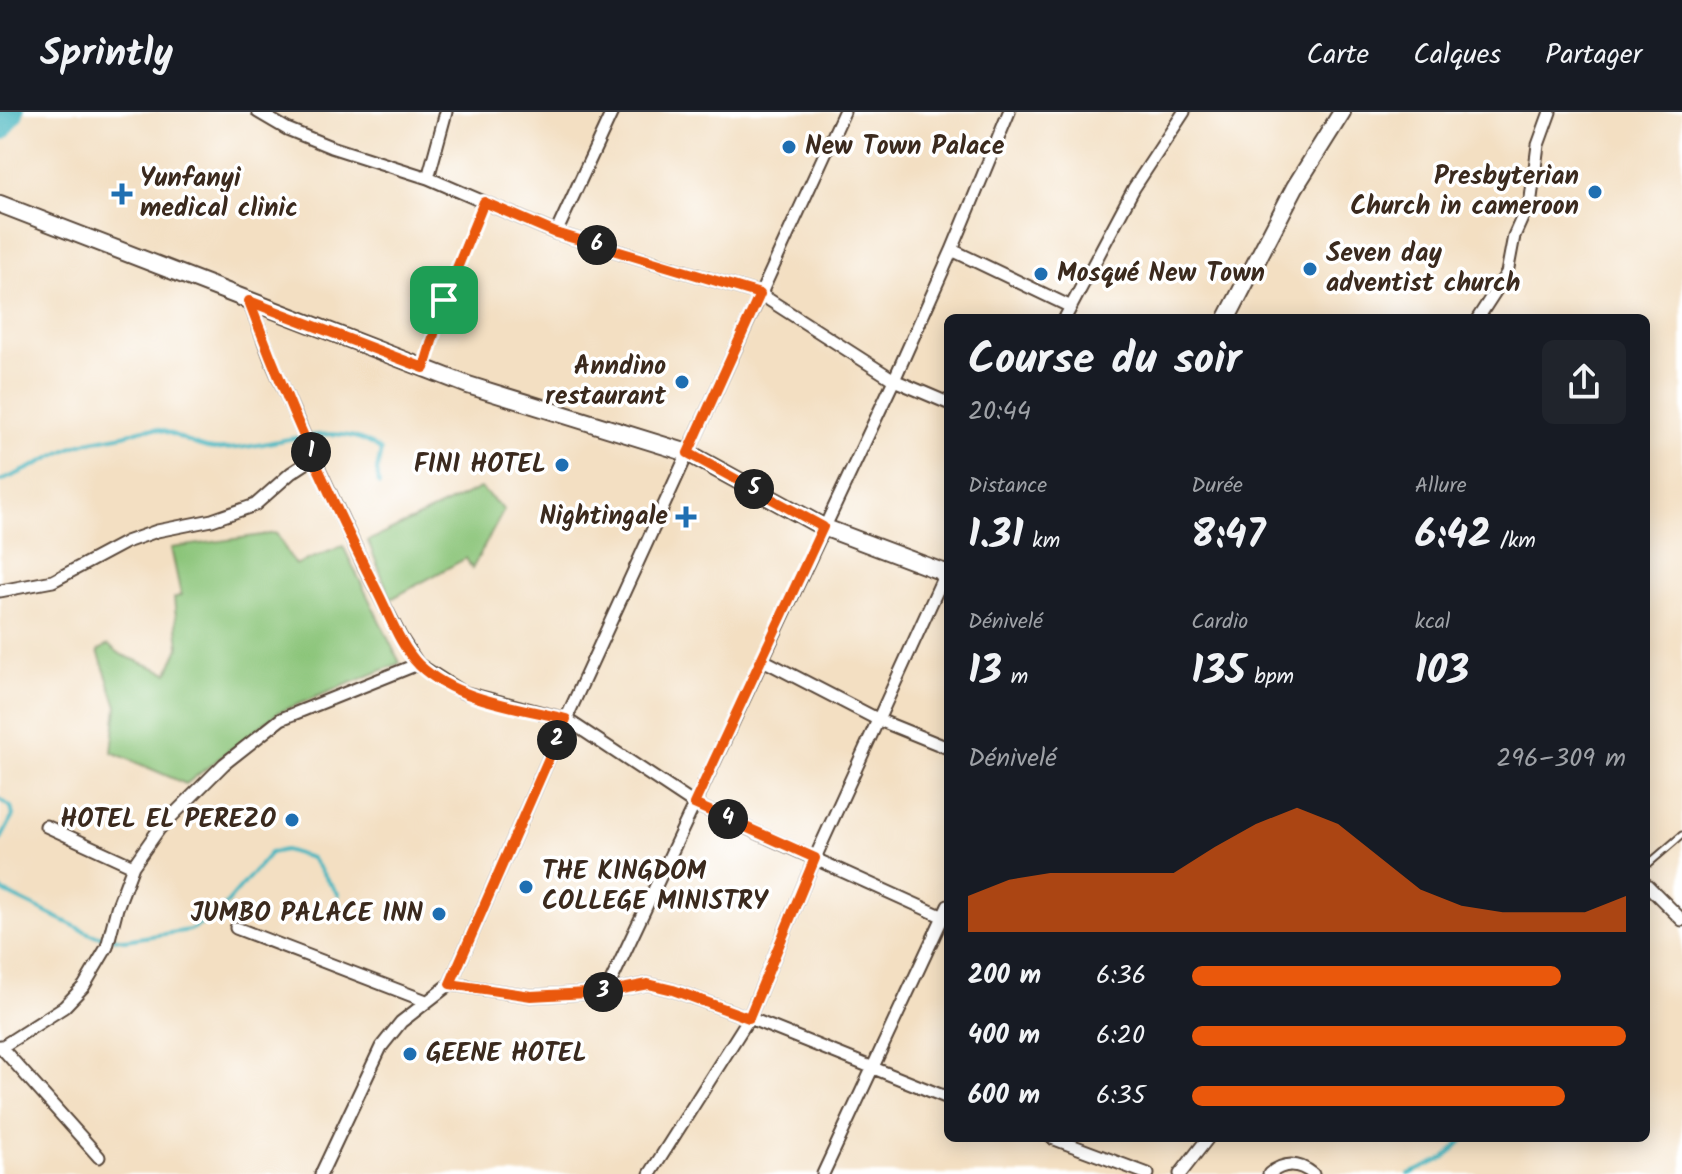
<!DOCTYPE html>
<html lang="fr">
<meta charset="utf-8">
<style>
body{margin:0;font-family:Kalam,sans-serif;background:#20242c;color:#f1f3f6;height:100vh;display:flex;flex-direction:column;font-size:30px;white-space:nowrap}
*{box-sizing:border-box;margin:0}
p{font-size:26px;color:#9ea1a6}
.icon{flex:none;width:44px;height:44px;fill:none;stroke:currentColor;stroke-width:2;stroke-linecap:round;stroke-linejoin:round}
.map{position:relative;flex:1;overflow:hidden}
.drawer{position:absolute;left:944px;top:202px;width:706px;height:828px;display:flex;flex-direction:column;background:#171b24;border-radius:12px;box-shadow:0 4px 20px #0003}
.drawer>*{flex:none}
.pin{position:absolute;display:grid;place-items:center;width:68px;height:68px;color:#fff;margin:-34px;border-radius:16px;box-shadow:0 4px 12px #0006}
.km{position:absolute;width:40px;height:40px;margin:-20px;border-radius:50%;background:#222;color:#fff;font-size:22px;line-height:40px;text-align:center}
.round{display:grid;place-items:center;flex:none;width:84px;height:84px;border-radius:12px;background:#20242c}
.overview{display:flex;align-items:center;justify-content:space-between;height:136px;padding:0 24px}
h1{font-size:44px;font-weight:700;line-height:60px}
.metrics{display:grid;grid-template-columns:repeat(3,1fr);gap:12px;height:136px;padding:8px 24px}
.metrics div{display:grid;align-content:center}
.metrics b{font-size:40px;font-weight:700}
.metrics small{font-size:22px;font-weight:400}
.metrics p{font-size:22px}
.chart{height:224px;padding:16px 24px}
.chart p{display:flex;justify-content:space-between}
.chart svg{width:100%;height:144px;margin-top:8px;fill:#ea580c;opacity:.7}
ul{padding:0 24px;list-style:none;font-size:26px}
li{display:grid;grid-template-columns:128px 96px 1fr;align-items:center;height:60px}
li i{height:20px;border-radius:10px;background:#ea580c}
header{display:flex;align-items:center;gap:48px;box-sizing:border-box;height:112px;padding:0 40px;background:#171b24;border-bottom:2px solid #363941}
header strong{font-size:38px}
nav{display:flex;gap:44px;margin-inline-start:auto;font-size:28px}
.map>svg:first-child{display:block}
.green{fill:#8bc579;stroke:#63784c;stroke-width:2}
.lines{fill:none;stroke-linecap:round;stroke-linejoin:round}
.stream{stroke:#46b6bf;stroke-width:4}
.river{stroke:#46b6bf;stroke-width:26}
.lane-casing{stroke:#574537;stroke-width:9}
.street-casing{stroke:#574537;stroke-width:15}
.secondary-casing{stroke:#574537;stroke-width:20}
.lane{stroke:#fff;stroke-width:5}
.street{stroke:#fff;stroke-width:11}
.secondary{stroke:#fff;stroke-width:16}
.route-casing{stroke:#fff;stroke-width:16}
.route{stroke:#ea580c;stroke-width:10}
.poi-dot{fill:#1f6fb2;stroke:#fff;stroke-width:3}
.labels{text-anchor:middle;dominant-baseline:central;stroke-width:7;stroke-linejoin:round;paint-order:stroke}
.poi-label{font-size:26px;font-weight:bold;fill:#3b2a1e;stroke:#fff;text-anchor:start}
</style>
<header>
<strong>Sprintly</strong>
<nav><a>Carte</a><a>Calques</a><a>Partager</a></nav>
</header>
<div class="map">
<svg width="1682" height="1062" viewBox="0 0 1682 1062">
<rect width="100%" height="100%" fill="#fff"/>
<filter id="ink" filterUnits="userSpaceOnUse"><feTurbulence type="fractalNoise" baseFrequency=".0125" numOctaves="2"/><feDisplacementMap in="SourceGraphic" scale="16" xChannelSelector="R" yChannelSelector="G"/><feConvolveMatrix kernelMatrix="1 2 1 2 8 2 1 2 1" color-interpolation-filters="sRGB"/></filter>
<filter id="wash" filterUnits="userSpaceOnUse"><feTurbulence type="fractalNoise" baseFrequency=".006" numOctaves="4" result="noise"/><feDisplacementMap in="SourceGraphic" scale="32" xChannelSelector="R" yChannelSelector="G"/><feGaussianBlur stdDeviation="1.8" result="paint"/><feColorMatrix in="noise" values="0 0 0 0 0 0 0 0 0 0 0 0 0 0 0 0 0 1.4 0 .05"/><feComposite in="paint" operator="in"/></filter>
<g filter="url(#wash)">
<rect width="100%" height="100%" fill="#f3dfc2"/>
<path class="green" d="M 480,376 L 504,398 L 472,457 L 466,446 L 391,487 L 368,429 Z
M 276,421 L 295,453 L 343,434 L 400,551 L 279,600 L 186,672 L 112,640 L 117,594 L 98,539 L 108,533 L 122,543 L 168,561 L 179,535 L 174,486 L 181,483 L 171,436 Z"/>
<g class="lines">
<path class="stream" d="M 0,369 C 25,360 48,346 73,335 C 90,327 108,327 127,322 C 132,321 138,318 144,317 C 171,314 187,335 214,337 C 267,340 337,301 381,339 L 377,358 L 379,373
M 0,687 L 11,695 L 13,704 L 0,729
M 0,776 L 4,780 L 93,823 L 125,828 L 190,818 L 215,805 L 270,741 L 285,738 L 311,746 L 339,783
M 1409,1062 L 1445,1046 L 1465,1026"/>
<path class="river" d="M 0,16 L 11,0"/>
</g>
</g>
<g filter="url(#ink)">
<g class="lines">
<g class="lane-casing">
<path id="lane" d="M 424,254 L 444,188 L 484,91
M 1646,754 L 1682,723"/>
</g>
<g class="street-casing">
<path id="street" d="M 258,0 L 287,17 L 331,35 L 428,66 L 556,121 L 760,182 L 894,268 L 948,291
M 428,66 L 446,0
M 556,121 L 612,0
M 952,138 L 1071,195
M 249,189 L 271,248 L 314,346 L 364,454 L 400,524 L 418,552 L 462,580 L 566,607 L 694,692 L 948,807
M 1065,206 L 1134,76 L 1184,0
M 1478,206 L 1507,161 L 1514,124 L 1531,86 L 1538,33 L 1550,0
M 0,479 L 53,469 L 126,430 L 157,419 L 212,408 L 255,393 L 291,361 L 314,346
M 763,548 L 879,608 L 948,636
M 46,714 L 133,754
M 1646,772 L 1682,808
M 236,816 L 426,889
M 450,872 L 531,884 L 606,880 L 648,872 L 673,878 L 749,906 L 948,986
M 606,880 L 894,268 L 952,138 L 1009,0
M 0,934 L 99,1045
M 0,936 L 64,895 L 84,874 L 107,835 L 117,796 L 133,754 L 159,717 L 224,652 L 281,607 L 418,552
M 1052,1026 L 1148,1062
M 321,1062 L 381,935 L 401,910 L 450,872 L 566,607 L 844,0
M 650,1062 L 749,906 L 815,746 L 947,457
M 823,1062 L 948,794
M 1180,1062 L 1208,1026
M 1269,1062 C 1284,1050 1298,1050 1313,1062"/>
</g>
<g class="secondary-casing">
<path id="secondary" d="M 0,92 L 468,273 L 688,341 L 823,415 L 948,462
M 1227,206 L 1295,75 L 1342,0"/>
</g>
<use href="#lane" class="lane"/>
<use href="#street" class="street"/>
<use href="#secondary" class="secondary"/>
</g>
</g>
<g class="lines" filter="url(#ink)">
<g class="route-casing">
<path id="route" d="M 484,90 L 556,121 L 760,182 L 688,341 L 823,415 L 694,692 L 815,746 L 749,906 L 673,878 L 648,872 L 606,880 L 531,884 L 450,872 L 566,607 C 518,595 457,589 419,553 C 400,534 389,502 377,479 C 329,385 286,288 249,189 L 424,256 L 444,188 Z"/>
</g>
<use href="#route" class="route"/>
</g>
<g class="poi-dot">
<circle cx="789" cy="35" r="8"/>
<circle cx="1595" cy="80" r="8"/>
<path d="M118 70h8v8h8v8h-8v8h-8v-8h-8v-8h8z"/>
<circle cx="1310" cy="157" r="8"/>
<circle cx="1041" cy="162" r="8"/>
<circle cx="682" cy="270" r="8"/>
<circle cx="562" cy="353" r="8"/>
<path d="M682 393h8v8h8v8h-8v8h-8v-8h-8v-8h8z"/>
<circle cx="292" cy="708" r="8"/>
<circle cx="526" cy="775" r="8"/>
<circle cx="439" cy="802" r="8"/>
<circle cx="410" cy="942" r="8"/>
</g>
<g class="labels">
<g class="poi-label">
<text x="805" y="35">New Town Palace</text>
<text x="1579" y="65" text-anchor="end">Presbyterian<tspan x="1579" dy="30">Church in cameroon</tspan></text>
<text x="140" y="67">Yunfanyi<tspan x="140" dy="30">medical clinic</tspan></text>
<text x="1326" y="142">Seven day<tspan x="1326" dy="30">adventist church</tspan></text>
<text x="1057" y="162">Mosqué New Town</text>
<text x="666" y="255" text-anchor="end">Anndino<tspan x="666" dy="30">restaurant</tspan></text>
<text x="546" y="353" text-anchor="end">FINI HOTEL</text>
<text x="668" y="405" text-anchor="end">Nightingale</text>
<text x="276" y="708" text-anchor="end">HOTEL EL PEREZO</text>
<text x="542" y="760">THE KINGDOM<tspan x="542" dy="30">COLLEGE MINISTRY</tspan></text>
<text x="423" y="802" text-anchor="end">JUMBO PALACE INN</text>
<text x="426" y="942">GEENE HOTEL</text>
</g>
</g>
</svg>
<div class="pin" style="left:444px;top:188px;background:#1e9e55"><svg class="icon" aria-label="arrive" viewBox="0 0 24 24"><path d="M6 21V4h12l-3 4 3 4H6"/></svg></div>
<b class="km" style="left:311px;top:340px">1</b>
<b class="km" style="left:557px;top:628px">2</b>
<b class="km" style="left:603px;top:880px">3</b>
<b class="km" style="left:728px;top:707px">4</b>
<b class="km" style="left:754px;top:377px">5</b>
<b class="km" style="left:597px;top:133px">6</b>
<section class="drawer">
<div class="overview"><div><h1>Course du soir</h1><p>20:44</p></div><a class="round"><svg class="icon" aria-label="share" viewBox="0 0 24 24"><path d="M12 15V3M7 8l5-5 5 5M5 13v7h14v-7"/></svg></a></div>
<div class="metrics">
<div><p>Distance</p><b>1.31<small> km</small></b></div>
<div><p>Durée</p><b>8:47</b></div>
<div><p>Allure</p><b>6:42<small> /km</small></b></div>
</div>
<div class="metrics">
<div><p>Dénivelé</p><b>13<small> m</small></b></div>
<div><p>Cardio</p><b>135<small> bpm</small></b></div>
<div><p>kcal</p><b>103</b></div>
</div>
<div class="chart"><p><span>Dénivelé</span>296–309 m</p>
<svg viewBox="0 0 160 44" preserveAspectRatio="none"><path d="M0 44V33L10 28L20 26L30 26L40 26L50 26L60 18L70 11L80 6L90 11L100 21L110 31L120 36L130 38L140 38L150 38L160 33V44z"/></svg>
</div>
<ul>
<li><b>200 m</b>6:36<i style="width:85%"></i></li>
<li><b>400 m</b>6:20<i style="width:100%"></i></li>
<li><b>600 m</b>6:35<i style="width:86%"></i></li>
</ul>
</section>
</div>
